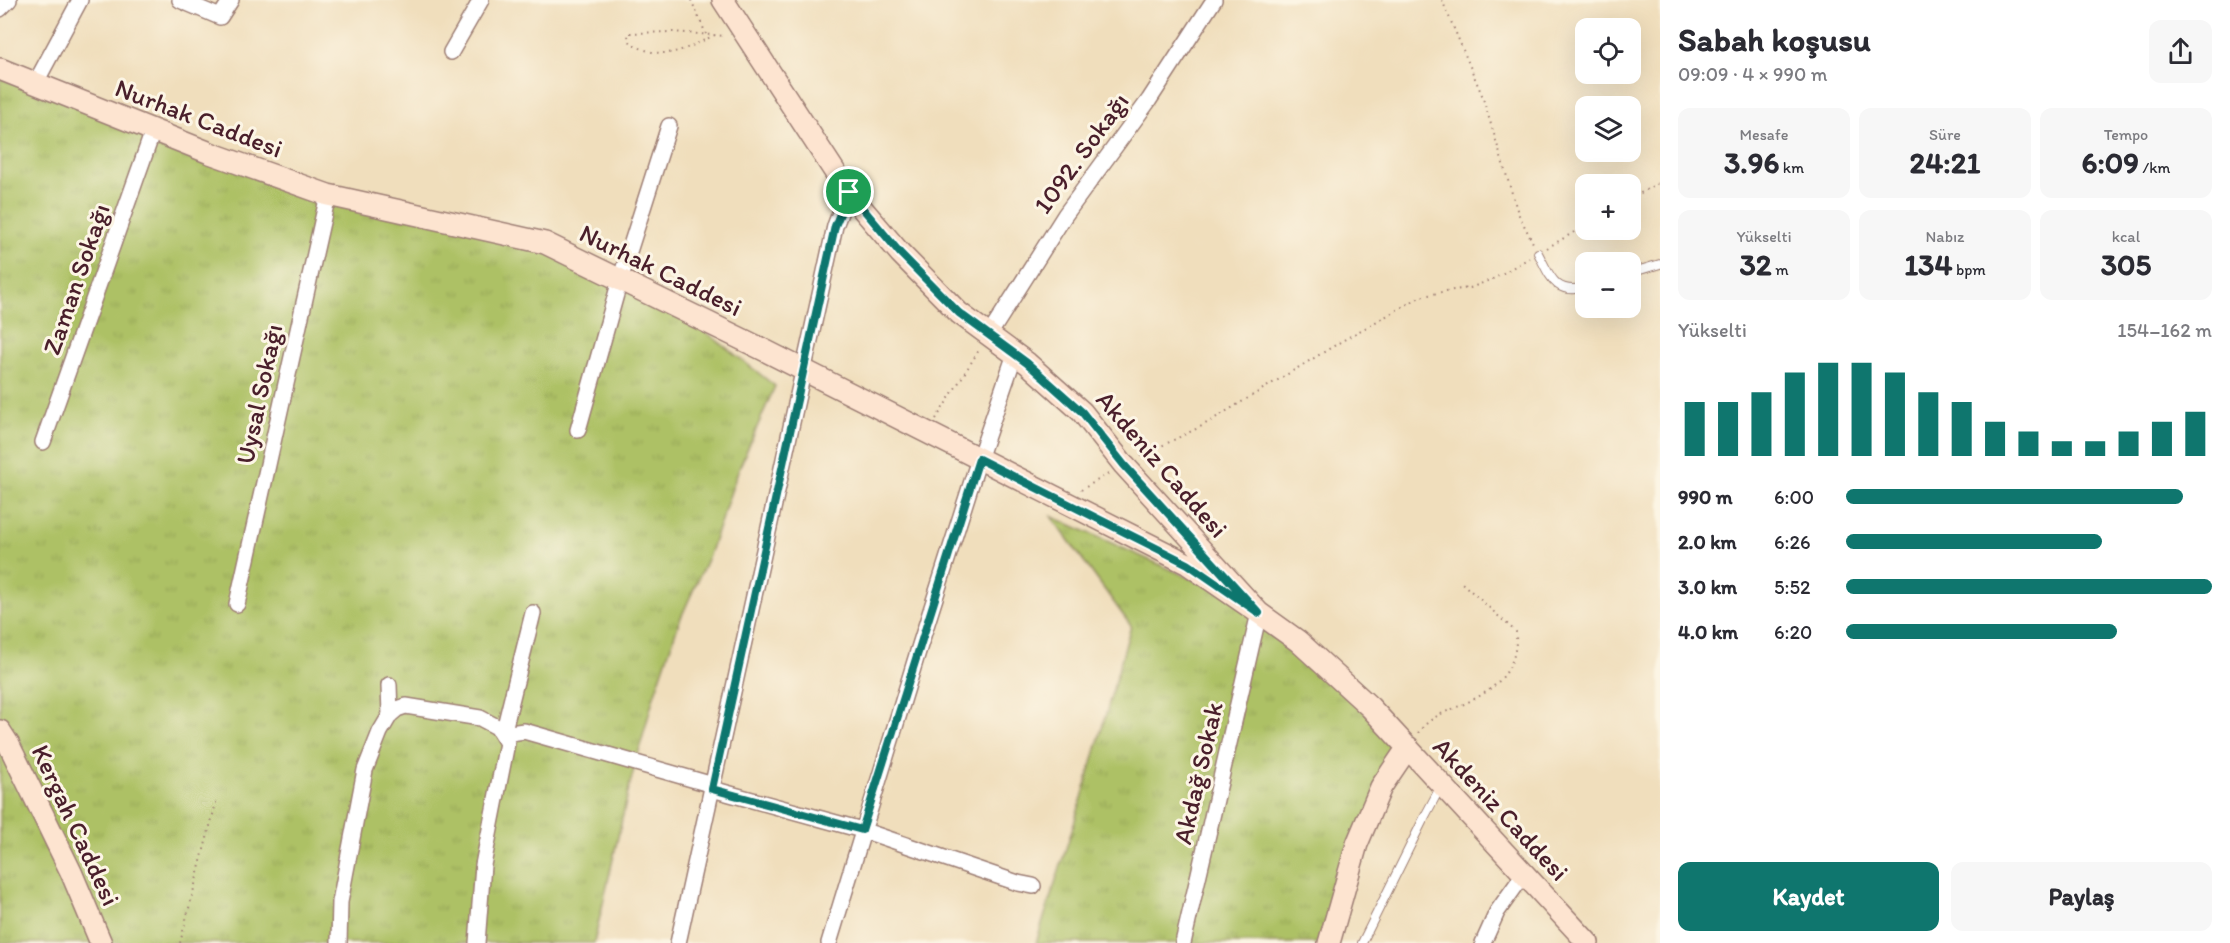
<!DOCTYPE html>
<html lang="tr">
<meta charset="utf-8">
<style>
body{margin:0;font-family:Itim,sans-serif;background:#f7f7f7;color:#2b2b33;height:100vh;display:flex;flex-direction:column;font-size:22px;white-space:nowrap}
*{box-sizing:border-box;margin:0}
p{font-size:20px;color:#7c7c81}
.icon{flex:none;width:33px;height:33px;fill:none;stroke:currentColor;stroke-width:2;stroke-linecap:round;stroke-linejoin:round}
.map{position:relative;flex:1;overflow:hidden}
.drawer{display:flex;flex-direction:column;background:#fff;width:570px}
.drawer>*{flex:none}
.tools{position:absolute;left:1575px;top:18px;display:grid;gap:12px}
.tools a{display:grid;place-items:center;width:66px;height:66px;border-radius:12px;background:#fff;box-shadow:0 6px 24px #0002;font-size:30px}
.pin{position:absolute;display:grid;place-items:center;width:51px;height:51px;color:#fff;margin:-26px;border:3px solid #fff;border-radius:50%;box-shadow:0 2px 6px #0007}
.round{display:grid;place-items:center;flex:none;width:63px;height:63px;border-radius:12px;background:#f7f7f7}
.overview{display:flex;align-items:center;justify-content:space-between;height:102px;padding:0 18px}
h1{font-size:33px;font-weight:700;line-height:45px}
.stats{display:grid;grid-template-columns:repeat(3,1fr);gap:9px;height:102px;padding:6px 18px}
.stats div{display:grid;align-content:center;border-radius:12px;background:#f7f7f7;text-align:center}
.stats b{font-size:30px;font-weight:700}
.stats small{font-size:16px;font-weight:400}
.stats p{font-size:16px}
.chart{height:168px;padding:12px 18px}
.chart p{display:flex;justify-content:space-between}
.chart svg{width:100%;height:108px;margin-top:6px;stroke:#0f766e;stroke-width:6}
.button{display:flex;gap:12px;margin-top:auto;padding:12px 18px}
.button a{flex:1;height:69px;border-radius:12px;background:#0f766e;color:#fff;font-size:24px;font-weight:700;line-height:69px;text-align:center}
.button a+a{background:#f7f7f7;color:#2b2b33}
ul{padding:0 18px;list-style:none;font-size:20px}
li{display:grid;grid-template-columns:96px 72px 1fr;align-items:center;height:45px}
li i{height:15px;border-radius:8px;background:#0f766e}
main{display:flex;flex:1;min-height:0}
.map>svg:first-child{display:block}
.grass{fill:url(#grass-tufts);stroke:#7c7048;stroke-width:1.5}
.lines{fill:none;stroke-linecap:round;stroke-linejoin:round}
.lane-casing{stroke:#9d7e74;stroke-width:10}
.street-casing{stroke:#9d7e74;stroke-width:18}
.secondary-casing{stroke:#9d7e74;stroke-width:24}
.path{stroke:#9d7e74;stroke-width:2;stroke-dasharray:1.5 4.5;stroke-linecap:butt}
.lane{stroke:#fff;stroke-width:8}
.street{stroke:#fff;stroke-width:15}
.secondary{stroke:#fde4d0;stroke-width:21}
.route-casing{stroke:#fff;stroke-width:12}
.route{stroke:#0f766e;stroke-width:8}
.labels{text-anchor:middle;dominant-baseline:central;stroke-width:6;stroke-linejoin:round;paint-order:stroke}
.street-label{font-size:26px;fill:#4a1f2b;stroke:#fcf5e5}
</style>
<main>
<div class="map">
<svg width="1660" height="943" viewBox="0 0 1660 943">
<defs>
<pattern id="grass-tufts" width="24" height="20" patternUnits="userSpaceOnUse" patternTransform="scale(1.5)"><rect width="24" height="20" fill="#adc165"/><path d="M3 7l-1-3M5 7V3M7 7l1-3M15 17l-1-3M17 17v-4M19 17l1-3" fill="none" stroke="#96a558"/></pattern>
</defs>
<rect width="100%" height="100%" fill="#fcf5e5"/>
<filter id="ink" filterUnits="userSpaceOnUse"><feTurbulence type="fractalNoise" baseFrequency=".0167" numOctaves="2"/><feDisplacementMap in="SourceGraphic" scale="12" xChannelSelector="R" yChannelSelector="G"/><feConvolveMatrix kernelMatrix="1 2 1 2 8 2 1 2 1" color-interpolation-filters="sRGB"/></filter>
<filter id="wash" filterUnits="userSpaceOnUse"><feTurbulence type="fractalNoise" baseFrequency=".008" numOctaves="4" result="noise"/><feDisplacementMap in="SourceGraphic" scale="24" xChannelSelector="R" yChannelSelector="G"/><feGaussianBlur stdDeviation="1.35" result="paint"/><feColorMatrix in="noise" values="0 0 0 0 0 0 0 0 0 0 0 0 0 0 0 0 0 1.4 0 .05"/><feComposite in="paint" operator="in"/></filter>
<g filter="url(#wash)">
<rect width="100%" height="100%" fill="#f0debc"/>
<path class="grass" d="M 0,78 L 316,192 L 508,234 L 682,316 L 714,338 L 775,386 L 738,471 L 709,555 L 679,622 L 653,699 L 630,784 L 594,943 L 0,943 Z
M 1051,516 L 1259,609 L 1408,746 L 1397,760 L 1330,943 L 1036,943 L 1082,798 L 1131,626 Z"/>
</g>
<g filter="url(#ink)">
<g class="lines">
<g class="lane-casing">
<path id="lane" d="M 1538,253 C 1550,276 1555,296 1586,287
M 1630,273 L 1660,264
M 1362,943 L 1424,818 L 1441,786"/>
</g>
<g class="street-casing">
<path id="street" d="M 180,0 L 220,17 L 231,0
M 0,9 L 9,0
M 451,52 L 481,0
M 35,84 L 80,0
M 989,335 L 1065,215 L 1149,100 L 1214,0
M 578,430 L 620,280 L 669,126
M 43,442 L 153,131
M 237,604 L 328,195
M 533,613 L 503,734 L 524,731 L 713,785
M 389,685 L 390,715
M 712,789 L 862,830 L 1018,883 L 1033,886
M 339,943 L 340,902 L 365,770 L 380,732 L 390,715 L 397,709 L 406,706 L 480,718 L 497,727 L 507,743 L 483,865 L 477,943
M 678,943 L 835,226 L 848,192
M 829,943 L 920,645 L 979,459 L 1015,354
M 1183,943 L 1259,613
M 1483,943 L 1497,912 L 1524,874"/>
</g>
<g class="secondary-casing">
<path id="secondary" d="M 723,0 L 848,192 L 900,253 L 959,313 L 1027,363 L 1082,412 L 1124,465 L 1259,613 L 1298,641 L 1370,707 L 1588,943
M 0,69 L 210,153 L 328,195 L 545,243 L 760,348 L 1188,564 L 1259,613
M 0,731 L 9,745 L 71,872 L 101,943
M 1329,943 L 1357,844 L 1381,787 L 1408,747"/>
</g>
<path class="path" d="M 691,0 L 706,34
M 1442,0 L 1482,95 L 1518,213 L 1534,245
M 715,35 C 687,48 668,61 638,47 C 630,43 628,41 628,33 L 673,32 L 725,36
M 1630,199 L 1660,182
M 1547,248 L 1586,225
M 936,419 L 979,350
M 1141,456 L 1202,426 L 1347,338 L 1420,297 L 1446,291 L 1470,288 L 1495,278 L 1529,258
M 1081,490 L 1110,473
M 1418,733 C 1431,715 1447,712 1466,703 C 1498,688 1518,669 1516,632 L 1462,583
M 180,943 L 217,799"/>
<use href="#lane" class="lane"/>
<use href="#street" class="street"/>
<use href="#secondary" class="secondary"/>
</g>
</g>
<g class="lines" filter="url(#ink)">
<g class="route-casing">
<path id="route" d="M 849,192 L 900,253 L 959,313 L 1027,363 L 1082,412 L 1124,465 L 1259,613 L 1188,564 L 979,459 L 862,830 L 712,789 L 835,226 Z"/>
</g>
<use href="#route" class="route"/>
</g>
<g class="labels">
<g class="street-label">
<text transform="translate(199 118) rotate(21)">Nurhak Caddesi</text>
<text transform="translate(1081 153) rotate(-54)">1092. Sokağı</text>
<text transform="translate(661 270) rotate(26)">Nurhak Caddesi</text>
<text transform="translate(76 279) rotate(-71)">Zaman Sokağı</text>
<text transform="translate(259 394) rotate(-78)">Uysal Sokağı</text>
<text transform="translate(1162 464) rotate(49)">Akdeniz Caddesi</text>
<text transform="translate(1198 773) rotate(-77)">Akdağ Sokak</text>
<text transform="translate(1501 809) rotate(47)">Akdeniz Caddesi</text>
<text transform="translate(76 825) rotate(65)">Kergah Caddesi</text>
</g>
</g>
</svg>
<div class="tools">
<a><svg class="icon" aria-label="locate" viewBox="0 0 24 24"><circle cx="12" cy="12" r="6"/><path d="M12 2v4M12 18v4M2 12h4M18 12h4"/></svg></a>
<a><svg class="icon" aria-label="layers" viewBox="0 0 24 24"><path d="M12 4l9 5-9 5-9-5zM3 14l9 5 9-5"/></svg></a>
<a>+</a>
<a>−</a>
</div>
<div class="pin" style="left:849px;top:192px;background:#1e9e55"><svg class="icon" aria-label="arrive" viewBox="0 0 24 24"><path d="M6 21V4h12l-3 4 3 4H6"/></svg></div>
</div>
<section class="drawer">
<div class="overview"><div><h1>Sabah koşusu</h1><p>09:09 · 4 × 990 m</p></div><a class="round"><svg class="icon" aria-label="share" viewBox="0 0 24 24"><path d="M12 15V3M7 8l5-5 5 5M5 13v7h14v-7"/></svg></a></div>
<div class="stats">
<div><p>Mesafe</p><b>3.96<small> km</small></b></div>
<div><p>Süre</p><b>24:21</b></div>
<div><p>Tempo</p><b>6:09<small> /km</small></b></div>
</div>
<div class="stats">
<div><p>Yükselti</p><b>32<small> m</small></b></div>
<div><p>Nabız</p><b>134<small> bpm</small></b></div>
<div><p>kcal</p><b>305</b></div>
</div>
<div class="chart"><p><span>Yükselti</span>154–162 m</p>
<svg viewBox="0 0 160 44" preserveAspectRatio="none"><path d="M5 44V22M15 44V22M25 44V18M35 44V10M45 44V6M55 44V6M65 44V10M75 44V18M85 44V22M95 44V30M105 44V34M115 44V38M125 44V38M135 44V34M145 44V30M155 44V26"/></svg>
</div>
<ul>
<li><b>990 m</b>6:00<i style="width:92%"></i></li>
<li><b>2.0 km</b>6:26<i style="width:70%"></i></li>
<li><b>3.0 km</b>5:52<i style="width:100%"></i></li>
<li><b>4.0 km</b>6:20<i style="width:74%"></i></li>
</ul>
<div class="button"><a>Kaydet</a><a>Paylaş</a></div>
</section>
</main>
